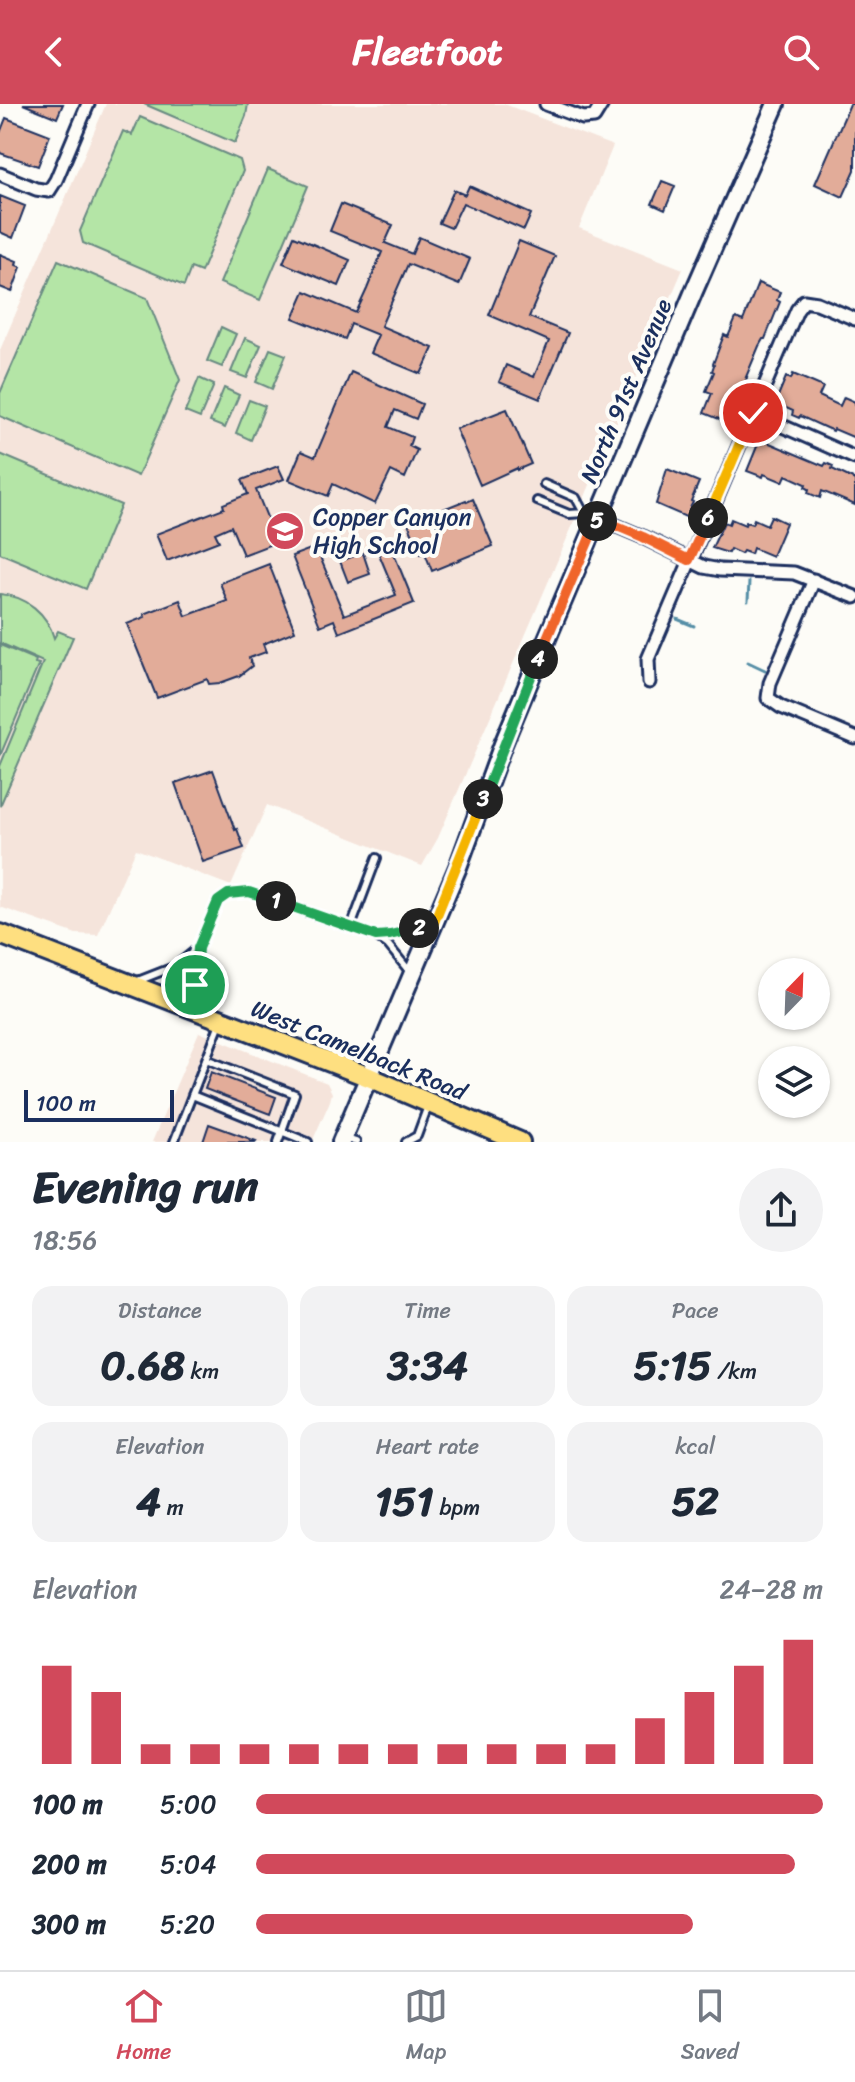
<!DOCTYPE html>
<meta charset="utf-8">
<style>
body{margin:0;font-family:Sriracha,sans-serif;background:#f2f2f3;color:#1f2937;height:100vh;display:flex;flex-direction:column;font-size:30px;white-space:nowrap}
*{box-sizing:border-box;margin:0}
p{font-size:26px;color:#747a83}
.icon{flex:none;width:44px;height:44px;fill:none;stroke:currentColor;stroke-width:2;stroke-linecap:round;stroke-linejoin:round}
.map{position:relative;height:1038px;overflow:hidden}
.panel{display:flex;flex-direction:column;background:#fff;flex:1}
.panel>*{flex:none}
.needle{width:52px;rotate:23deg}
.tools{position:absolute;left:758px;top:854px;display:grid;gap:16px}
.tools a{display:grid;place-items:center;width:72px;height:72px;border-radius:50%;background:#fff;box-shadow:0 2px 6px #0004;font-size:40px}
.scale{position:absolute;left:24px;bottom:20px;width:150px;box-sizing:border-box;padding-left:8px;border:4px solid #1b2f5e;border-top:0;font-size:22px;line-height:28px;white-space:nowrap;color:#1b2f5e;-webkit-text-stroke:6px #fdfcf7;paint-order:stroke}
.pin{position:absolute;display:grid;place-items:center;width:68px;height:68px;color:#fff;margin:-34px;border:4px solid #fff;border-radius:50%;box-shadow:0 2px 8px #0007}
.km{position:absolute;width:40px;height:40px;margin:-20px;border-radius:50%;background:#222;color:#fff;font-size:22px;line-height:40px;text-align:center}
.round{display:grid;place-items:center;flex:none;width:84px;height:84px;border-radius:42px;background:#f2f2f3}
.overview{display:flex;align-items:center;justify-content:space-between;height:136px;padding:0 32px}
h1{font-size:44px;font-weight:700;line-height:60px}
.metrics{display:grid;grid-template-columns:repeat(3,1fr);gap:12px;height:136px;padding:8px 32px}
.metrics div{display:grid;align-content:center;border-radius:20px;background:#f2f2f3;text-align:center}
.metrics b{font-size:40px;font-weight:700}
.metrics small{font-size:22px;font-weight:400}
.metrics p{font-size:22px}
.chart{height:224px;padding:16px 32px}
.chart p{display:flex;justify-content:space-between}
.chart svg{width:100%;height:144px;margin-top:8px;stroke:#d1495b;stroke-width:6}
ul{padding:0 32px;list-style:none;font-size:26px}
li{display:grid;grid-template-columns:128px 96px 1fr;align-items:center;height:60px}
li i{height:20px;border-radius:10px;background:#d1495b}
header{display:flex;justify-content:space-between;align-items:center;height:104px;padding:0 32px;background:#d1495b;color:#fff;font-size:36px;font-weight:700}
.tab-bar{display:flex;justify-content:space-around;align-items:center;height:112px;border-top:2px solid #e0e1e3;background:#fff;font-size:22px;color:#747a83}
.tab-bar a{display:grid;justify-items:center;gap:4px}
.tab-bar .current{color:#d1495b}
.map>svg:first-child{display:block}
.built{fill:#f5e4db}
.green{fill:#b4e5a6;stroke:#688a82;stroke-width:2}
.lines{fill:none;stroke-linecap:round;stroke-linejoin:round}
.stream{stroke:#558ea6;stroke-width:3}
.building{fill:#e2ac99;stroke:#1b2f5e;stroke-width:2}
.lane-casing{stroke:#1b2f5e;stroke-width:12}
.street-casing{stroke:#1b2f5e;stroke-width:17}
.secondary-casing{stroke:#1b2f5e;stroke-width:22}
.primary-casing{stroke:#1b2f5e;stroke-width:24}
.lane{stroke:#fdfcf7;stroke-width:6}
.street{stroke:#fdfcf7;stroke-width:11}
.secondary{stroke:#fdfcf7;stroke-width:16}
.primary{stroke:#fedf80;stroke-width:18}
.split-1-casing{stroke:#fff;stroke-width:16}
.split-2-casing{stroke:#fff;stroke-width:16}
.split-3-casing{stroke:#fff;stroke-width:16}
.split-4-casing{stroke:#fff;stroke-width:16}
.split-5-casing{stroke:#fff;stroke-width:16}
.split-6-casing{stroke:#fff;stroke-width:16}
.split-7-casing{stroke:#fff;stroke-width:16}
.split-1{stroke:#22a559;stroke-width:10}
.split-2{stroke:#22a559;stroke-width:10}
.split-3{stroke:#f5b400;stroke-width:10}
.split-4{stroke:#22a559;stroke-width:10}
.split-5{stroke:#f0652b;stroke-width:10}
.split-6{stroke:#f0652b;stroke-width:10}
.split-7{stroke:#f5b400;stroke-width:10}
.labels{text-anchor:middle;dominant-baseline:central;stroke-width:8;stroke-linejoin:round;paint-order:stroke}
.street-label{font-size:24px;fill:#1b2f5e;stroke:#fdfcf7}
.poi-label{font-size:24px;fill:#1b2f5e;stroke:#fdfcf7;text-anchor:start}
</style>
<header><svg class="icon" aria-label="back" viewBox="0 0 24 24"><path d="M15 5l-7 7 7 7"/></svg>Fleetfoot<svg class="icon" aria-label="search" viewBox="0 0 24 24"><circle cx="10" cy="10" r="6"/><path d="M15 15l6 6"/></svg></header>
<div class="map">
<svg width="855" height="1038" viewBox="0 0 855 1038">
<rect width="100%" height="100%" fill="#fdfcf7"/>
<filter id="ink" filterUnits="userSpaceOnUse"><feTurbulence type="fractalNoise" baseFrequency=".0125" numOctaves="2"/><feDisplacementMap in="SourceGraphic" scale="16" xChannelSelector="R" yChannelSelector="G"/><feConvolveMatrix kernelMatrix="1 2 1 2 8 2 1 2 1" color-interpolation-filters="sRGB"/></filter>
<g filter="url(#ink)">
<path class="built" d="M 106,0 L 504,0 L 613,42 L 579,124 L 683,165 L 438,734 L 422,762 L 267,701 L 231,782 L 136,745 L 98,831 L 76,830 L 0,803 L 0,246 Z
M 199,928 L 327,979 L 332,989 L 330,997 L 312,1038 L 152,1038 Z"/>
<path class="green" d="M 144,0 L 248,0 L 246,12 L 235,39 Z
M 140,13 L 240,56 L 243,67 L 201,168 L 191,164 L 184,182 L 83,139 L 80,127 L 123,27 L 132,31 Z
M 268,65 L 308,82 L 260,196 L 220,179 Z
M 58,156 L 147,194 L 180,276 L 138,372 L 0,312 L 0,289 Z
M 221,223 L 236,230 L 222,263 L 207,257 Z
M 245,234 L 261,241 L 247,274 L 231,268 Z
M 270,245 L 286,251 L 272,285 L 256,278 Z
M 199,274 L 214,281 L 200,314 L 185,308 Z
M 224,284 L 239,291 L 225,324 L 210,318 Z
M 249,296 L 265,302 L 251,336 L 236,329 Z
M 0,350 L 121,401 L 86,485 L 0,449 Z
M 0,490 C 26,492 47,509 54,534 L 58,527 L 73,533 L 0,702 L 0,662 L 43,558 L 0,539 Z
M 0,541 L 36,556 L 35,559 L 39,560 L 0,652 Z"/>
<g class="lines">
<path class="stream" d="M 748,497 L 749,478
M 677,515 L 694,522
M 748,558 L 765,566"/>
</g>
<path class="building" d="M 23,0 L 63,0 L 57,14 Z
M 850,0 L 855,0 L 855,66 L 843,93 L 815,80 Z
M 6,14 L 50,31 L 38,62 L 0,49 L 0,29 Z
M 662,77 L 675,82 L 665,106 L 652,100 Z
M 469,82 L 531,110 L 524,126 L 463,99 L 451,124 L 439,119 L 454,86 L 465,91 Z
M 0,92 L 25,102 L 13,134 L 0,128 Z
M 341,100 L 393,121 L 385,139 L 412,150 L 419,133 L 470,155 L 459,181 L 408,160 L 381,222 L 433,244 L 421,270 L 370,249 L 378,231 L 351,220 L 345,235 L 293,214 L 305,187 L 356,209 L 367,185 L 382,148 L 330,127 Z
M 294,132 L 350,156 L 339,182 L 283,159 Z
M 519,137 L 555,152 L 529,213 L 568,229 L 540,295 L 499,278 L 506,261 L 534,273 L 549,237 L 489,211 Z
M 0,150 L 17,157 L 16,161 L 21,163 L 12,188 L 0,183 Z
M 758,179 L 780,188 L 777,196 L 780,198 L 765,235 L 763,235 L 759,242 L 746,273 L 747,273 L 744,285 L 741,292 L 739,291 L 729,319 L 704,309 L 712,289 L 706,287 L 714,268 L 712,267 L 714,261 L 713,260 L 724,231 L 728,233 L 736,214 L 743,217 Z
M 351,268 L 422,300 L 416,315 L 395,306 L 388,323 L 412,333 L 409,342 L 417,346 L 405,374 L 391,367 L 375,400 L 333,380 L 328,392 L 289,376 L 301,347 L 315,353 Z
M 793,270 L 823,283 L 819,292 L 840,302 L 844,293 L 855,298 L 855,334 L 834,325 L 833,327 L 826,324 L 800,312 L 799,314 L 792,311 L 793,307 L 775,299 L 786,273 L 791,275 Z
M 507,305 L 531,360 L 517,366 L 517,364 L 480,381 L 456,325 Z
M 760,335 L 824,362 L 826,359 L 833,362 L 832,365 L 855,376 L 855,401 L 822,387 L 820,394 L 808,389 L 809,385 L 805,383 L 806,380 L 786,371 L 783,378 L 764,370 L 763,373 L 747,367 Z
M 278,362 L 284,375 L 256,386 L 277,438 L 243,451 L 231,422 L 215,429 L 219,437 L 167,457 L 156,430 L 224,404 L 223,400 L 248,390 L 242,376 Z
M 667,365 L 699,378 L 691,397 L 693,398 L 689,406 L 691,406 L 688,414 L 656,400 Z
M 473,395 L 493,442 L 432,467 L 425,449 L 421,450 L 408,419 L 466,396 L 467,398 Z
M 771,412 L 786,419 L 772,452 L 753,444 L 751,450 L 743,447 L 741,450 L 730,445 L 728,449 L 712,444 L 724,418 L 729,420 L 731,415 L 745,421 L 746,418 L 752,420 L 754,415 L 767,421 Z
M 387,433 L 414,499 L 339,529 L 334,516 L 320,522 L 292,452 L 316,443 L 344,511 L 396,491 L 374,438 Z
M 363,449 L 370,470 L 348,478 L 340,457 Z
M 269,460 L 295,527 L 263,540 L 266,548 L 249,554 L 252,562 L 239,572 L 220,579 L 209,580 L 207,575 L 157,594 L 127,520 L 145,513 L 144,510 L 180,496 L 186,512 L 227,497 L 220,479 Z
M 213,666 L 235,726 L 237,725 L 244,744 L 203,758 L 175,679 Z
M 211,968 L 276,993 L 270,1010 L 205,985 Z
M 209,1020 L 256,1037 L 255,1038 L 203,1038 Z"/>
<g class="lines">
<g class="lane-casing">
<path id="lane" d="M 544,380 L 576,394 L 584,409
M 537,397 L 569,410 L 584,409 L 598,414
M 351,823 L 377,754
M 410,868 L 388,841 L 376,832 L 390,831 L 430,822
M 135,878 L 176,862 L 198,844
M 200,905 L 195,881 L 198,844 L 218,797 L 228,790 L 249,788 L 376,832
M 206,955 L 295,990 L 278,1038
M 192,991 L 308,1038
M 343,1034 L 356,1038
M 174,1038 L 220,919
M 406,1038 L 417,1032 L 428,1002"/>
</g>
<g class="street-casing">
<path id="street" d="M 546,0 L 583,14 L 594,13 L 602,0
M 0,70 L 36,85 L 49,87 L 56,76 L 88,0
M 753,309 L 855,354
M 598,414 L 643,433 L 704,463 L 720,466 L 794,469 L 855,493
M 814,476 L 770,579 L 768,594 L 781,603 L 855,634
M 649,578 L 648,555 L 797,206 L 804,197 L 817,199 L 855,215"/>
</g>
<g class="secondary-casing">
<path id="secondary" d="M 341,1038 L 458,763 L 503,640 L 546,537 L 694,187 L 776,0"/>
</g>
<g class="primary-casing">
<path id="primary" d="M 0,830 L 369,973 L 520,1038"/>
</g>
<use href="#lane" class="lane"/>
<use href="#street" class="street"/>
<use href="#secondary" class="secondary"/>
<use href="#primary" class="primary"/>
</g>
</g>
<g class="lines" filter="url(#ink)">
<g class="split-1-casing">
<path id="split-1" d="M 195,881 L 198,844 L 218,797 L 228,790 L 249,788 L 276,797"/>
</g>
<g class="split-2-casing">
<path id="split-2" d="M 276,797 L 376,832 L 390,831 L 419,824"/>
</g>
<g class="split-3-casing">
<path id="split-3" d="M 419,824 L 433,821 L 483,695"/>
</g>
<g class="split-4-casing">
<path id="split-4" d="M 483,695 L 538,555"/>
</g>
<g class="split-5-casing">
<path id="split-5" d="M 538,555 L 597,417"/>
</g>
<g class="split-6-casing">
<path id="split-6" d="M 597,417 L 598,414 L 643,433 L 689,456 L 708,414"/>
</g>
<g class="split-7-casing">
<path id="split-7" d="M 708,414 L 753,309"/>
</g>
<use href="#split-1" class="split-1"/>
<use href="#split-2" class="split-2"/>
<use href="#split-3" class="split-3"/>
<use href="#split-4" class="split-4"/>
<use href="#split-5" class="split-5"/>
<use href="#split-6" class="split-6"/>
<use href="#split-7" class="split-7"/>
</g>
<defs>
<g id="school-disc" transform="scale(2)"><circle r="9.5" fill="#d1495b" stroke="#fdfcf7"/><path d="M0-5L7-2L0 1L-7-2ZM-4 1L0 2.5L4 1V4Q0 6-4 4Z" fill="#fff"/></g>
</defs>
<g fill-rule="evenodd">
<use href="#school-disc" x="285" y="427"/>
</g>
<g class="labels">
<g class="street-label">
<text transform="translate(626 287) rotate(-67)">North 91st Avenue</text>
<text transform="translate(359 946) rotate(22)">West Camelback Road</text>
</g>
<g class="poi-label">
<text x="313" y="413">Copper Canyon<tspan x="313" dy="28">High School</tspan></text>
</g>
</g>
</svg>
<div class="tools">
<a><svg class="needle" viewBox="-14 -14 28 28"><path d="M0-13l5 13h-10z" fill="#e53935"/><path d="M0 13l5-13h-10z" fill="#747a83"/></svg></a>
<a><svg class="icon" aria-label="layers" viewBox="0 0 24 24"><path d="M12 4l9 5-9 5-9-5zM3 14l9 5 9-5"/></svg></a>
</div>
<div class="scale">100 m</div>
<div class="pin" style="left:195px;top:881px;background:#1e9e55"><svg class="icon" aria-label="arrive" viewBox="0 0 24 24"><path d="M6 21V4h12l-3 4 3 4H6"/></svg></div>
<div class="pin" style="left:753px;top:309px;background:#d93025"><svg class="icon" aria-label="check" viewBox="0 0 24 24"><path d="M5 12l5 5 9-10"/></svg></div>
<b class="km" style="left:276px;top:797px">1</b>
<b class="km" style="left:419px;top:824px">2</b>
<b class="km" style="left:483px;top:695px">3</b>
<b class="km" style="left:538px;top:555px">4</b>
<b class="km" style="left:597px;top:417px">5</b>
<b class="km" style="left:708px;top:414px">6</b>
</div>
<section class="panel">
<div class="overview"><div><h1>Evening run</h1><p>18:56</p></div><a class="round"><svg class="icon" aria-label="share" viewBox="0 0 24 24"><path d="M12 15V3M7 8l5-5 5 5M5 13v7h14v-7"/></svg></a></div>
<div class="metrics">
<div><p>Distance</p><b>0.68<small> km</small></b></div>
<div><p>Time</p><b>3:34</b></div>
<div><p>Pace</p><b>5:15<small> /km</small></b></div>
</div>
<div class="metrics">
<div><p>Elevation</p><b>4<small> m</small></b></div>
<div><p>Heart rate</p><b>151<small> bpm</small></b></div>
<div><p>kcal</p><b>52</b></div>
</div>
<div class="chart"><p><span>Elevation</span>24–28 m</p>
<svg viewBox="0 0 160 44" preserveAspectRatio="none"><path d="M5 44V14M15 44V22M25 44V38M35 44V38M45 44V38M55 44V38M65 44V38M75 44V38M85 44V38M95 44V38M105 44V38M115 44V38M125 44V30M135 44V22M145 44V14M155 44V6"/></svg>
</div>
<ul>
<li><b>100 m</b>5:00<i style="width:100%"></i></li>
<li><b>200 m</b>5:04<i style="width:95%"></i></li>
<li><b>300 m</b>5:20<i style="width:77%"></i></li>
</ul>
</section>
<nav class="tab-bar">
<a class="current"><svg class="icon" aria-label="home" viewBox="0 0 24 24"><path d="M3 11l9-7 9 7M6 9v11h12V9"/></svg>Home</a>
<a><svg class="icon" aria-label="map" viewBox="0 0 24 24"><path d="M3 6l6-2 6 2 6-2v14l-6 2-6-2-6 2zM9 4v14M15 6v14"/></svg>Map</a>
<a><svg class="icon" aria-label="saved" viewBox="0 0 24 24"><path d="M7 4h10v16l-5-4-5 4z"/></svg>Saved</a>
</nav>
